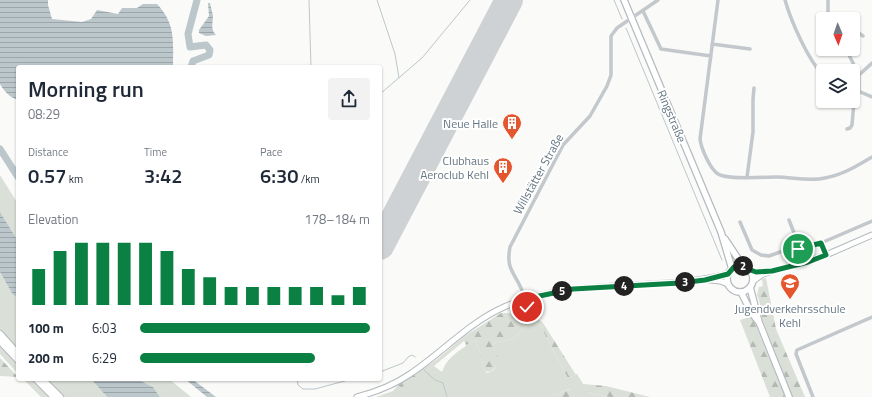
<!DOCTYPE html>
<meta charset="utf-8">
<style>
body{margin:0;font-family:"Titillium Web",sans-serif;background:#f2f2f3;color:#1f2937;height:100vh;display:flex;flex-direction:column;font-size:15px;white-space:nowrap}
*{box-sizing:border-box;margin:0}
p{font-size:13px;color:#747a83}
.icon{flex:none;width:22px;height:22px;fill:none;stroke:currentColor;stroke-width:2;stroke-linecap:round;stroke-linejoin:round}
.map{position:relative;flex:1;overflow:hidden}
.panel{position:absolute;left:16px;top:65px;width:366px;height:316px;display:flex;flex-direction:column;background:#fff;border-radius:4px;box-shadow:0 1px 3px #0004}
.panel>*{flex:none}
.needle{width:26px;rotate:178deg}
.buttons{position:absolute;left:816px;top:12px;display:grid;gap:8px}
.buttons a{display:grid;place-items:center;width:44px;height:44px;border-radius:4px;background:#fff;box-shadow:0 1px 3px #0004;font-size:20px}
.pin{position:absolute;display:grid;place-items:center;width:34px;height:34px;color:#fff;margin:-17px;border:2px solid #fff;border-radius:50%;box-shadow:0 1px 4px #0007}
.km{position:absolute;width:20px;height:20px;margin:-10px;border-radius:50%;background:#222;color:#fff;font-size:11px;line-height:20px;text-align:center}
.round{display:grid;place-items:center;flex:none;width:42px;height:42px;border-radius:4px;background:#f2f2f3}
.head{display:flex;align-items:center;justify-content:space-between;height:68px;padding:0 12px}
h1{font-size:22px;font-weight:600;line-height:30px}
.figures{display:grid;grid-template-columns:repeat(3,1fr);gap:6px;height:68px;padding:4px 12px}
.figures div{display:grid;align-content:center}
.figures b{font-size:20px;font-weight:600}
.figures small{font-size:11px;font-weight:400}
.figures p{font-size:11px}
.chart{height:112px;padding:8px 12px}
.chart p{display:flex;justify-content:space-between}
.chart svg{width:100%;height:72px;margin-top:4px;stroke:#0b8043;stroke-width:6}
ul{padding:0 12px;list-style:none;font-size:13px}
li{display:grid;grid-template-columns:64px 48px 1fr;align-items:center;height:30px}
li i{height:10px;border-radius:5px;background:#0b8043}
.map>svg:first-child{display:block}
.grass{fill:#dadfd7}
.forest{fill:url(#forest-firs)}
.water{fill:url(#water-rules)}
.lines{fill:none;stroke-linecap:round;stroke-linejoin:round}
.stream{stroke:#bbc7cb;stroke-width:1}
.river{stroke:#bbc7cb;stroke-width:7}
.runway{stroke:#ced2d4;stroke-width:28}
.secondary-casing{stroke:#b3babf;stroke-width:7}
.primary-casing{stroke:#b5babe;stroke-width:8}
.highway-casing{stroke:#b4b9bd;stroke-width:8}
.street{stroke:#c3c8cc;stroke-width:3.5}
.secondary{stroke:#fff;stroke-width:5}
.primary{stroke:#fff;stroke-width:5.5}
.highway{stroke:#fff;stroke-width:6}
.route-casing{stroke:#fff;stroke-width:8}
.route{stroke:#0b8043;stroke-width:5}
.labels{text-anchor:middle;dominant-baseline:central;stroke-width:4;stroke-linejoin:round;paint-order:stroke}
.street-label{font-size:12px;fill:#657683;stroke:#fff}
.poi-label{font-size:12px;fill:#657683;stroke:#fff;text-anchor:end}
</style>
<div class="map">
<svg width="872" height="397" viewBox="0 0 872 397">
<defs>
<pattern id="forest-firs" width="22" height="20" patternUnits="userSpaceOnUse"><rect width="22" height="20" fill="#dadfd7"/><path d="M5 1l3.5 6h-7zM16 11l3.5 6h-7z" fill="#b4b9b4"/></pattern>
<pattern id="water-rules" width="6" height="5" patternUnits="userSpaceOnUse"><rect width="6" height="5" fill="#bbc7cb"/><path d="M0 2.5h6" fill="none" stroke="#9ca6aa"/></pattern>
</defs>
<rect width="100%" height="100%" fill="#fafaf8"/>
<path class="grass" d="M 0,175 L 18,204 L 18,241 L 0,212 Z
M 0,272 L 13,295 L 18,297 L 18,350 L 0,330 Z
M 530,322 L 539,324 L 541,327 L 568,378 L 577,374 L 588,392 L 609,397 L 574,397 L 570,389 L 548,397 L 376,397 L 393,391 L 398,385 L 400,387 L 434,366 L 442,372 C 446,360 455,353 466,346 L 466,345 L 476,340 L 485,371 L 487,373 C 503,370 495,353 493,343 L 513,339 Z
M 0,346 L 18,365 L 18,374 L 0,354 Z
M 23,379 L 32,379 L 49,397 L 41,397 Z
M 46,379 L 91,379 L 107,397 L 64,397 Z
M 137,379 L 169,379 L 191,397 L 160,397 L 153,387 Z"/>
<path class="forest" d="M 766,278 L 776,329 L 805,397 L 793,397 L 763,321 C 761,312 761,304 757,295 L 759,287 L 763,286 L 762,279 Z
M 501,313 L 527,314 L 527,316 L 536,317 L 543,323 L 576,375 L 568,378 L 541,327 L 539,324 L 530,322 L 513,339 L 493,343 C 494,349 498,354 498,360 C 497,367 492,374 485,371 L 476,340 L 466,345 L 464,341 L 434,366 L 426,371 L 425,374 L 407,386 L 400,387 L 398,385 L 436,360 L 465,336 Z
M 750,317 L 752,318 L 754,321 L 785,397 L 770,397 L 740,320 Z
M 0,358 L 18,377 L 0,376 Z
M 583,384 L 606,386 L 650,397 L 609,397 L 588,392 Z
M 571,389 L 574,397 L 547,397 Z"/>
<path class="water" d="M 0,0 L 48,0 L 48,5 L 52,19 L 82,22 L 91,19 L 97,10 L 118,14 L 122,8 L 137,8 L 143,4 L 157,4 C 176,24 173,41 173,67 L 18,67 L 18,100 C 9,97 4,91 0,84 Z
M 208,3 L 210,3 C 211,7 212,12 213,16 C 213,23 210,29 216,35 L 206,36 L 199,33 L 199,30 L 209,16 Z
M 0,212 L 18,241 L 18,297 L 13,295 L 0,272 Z
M 91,379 L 137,379 L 153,387 L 160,397 L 107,397 Z
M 185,379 L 192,379 L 216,397 L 207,397 Z"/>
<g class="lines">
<path class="stream" d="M 309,0 L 311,67
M 377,0 L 395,54 L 399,78
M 614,0 L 622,19
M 626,28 L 722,260
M 380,94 L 422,58 L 470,0
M 424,370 L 435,380 L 443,383 L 447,397
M 380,372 L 403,363 L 408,357 L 412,355 L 415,357
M 297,379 L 298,385 L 303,389 L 315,389 L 352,379"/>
<path class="river" d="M 191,67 L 193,61 L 209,55 L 210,50 L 206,45 L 190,47 L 188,34 L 197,0
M 0,149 L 18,177"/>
<path class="runway" d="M 380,246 L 509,0"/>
<g class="secondary-casing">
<path id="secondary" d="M 750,271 L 756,272 L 765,272
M 710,280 L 720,281 L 728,284
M 753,281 L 763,274 L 826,255 L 872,235
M 357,397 C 376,392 394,385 410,374 C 442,353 468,323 504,307 C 575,276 654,293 728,274"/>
</g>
<g class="primary-casing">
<path id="primary" d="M 624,0 L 721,232 L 732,269
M 725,239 L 743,266
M727 279a13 13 0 1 1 26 0a13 13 0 1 1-26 0Z
M 750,287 L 759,322 L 789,397
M 741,292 L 751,312 L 758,321"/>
</g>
<g class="highway-casing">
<path id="highway" d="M 0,334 L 18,354
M 0,341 L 18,360
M 36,379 L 54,397
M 42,379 L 60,397"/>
</g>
<path class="street" d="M 718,0 L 700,139 C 701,148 710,169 718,174 C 728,180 763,177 776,177 C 792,177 809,182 825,178 C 842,175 857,166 872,157
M 785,0 C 791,21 808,60 823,75
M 828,0 L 828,12 L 831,19
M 643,11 L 661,49 L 711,56
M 853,29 L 863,36
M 712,44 L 750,49
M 846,49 L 859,75 L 859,92
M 859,75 L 872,63
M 858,91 L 872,97
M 847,129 L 850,128 L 852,125 L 855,90
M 747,177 L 753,132 L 753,99 L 754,88
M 789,220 L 798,243 L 805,248 L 821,243 L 872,221
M 740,222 L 752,250 L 761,255 L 769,256 L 786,250 L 805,248
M 821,243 L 826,255
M 527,316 C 527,306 525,297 521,288 C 513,271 506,268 510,247 L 563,145 L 590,116 L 607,86 L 611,75 L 611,36 L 617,28 L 658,0
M 813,397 L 796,354 L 797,350 L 872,317"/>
<use href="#secondary" class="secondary"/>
<use href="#primary" class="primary"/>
<use href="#highway" class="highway"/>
</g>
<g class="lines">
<g class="route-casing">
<path id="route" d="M 527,307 L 525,299 L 573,289 L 680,283 L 705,280 L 728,274 L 734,267 L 740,266 L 756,272 L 772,271 L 808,262 L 826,255 L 821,243 L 798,249"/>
</g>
<use href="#route" class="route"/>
</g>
<defs>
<g id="building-pin" transform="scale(1)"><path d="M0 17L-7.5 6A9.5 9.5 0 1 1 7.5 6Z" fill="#e4572e" stroke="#fff"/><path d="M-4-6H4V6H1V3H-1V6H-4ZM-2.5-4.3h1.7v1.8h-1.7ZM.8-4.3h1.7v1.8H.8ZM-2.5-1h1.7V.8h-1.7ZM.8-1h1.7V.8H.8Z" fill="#fff"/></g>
<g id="school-pin" transform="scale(1)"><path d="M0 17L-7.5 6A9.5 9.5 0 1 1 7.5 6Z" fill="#e4572e" stroke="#fff"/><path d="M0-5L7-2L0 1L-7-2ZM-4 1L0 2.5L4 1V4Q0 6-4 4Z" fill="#fff"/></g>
</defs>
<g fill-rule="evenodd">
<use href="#building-pin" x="512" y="123"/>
<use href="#building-pin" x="503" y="167"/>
<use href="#school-pin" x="790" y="283"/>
</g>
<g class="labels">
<g class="street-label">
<text transform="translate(672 116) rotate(67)">Ringstraße</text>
<text transform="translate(538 174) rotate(-61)">Willstätter Straße</text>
</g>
<g class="poi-label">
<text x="498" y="123">Neue Halle</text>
<text x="489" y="160">Clubhaus<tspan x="489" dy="14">Aeroclub Kehl</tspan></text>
<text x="790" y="308" text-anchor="middle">Jugendverkehrsschule<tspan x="790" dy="14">Kehl</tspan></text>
</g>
</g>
</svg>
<div class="buttons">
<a><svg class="needle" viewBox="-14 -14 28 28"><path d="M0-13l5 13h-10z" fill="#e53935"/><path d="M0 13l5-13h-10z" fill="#747a83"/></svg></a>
<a><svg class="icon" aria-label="layers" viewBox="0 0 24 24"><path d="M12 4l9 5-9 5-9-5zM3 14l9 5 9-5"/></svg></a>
</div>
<div class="pin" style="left:798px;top:249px;background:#1e9e55"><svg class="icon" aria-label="arrive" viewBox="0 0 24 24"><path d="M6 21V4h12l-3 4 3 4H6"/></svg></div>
<div class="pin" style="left:527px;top:307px;background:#d93025"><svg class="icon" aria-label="check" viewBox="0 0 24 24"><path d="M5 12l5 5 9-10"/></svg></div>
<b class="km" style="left:743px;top:266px">2</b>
<b class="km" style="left:685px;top:282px">3</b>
<b class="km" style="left:624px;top:286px">4</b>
<b class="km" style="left:562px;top:291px">5</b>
<section class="panel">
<div class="head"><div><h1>Morning run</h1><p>08:29</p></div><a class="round"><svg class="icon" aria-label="share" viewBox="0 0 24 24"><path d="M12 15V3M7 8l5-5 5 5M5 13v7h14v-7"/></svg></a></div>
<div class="figures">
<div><p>Distance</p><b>0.57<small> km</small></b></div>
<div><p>Time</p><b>3:42</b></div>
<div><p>Pace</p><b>6:30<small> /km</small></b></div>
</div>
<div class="chart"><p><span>Elevation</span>178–184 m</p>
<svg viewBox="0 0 160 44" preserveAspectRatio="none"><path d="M5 44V22M15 44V11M25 44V6M35 44V6M45 44V6M55 44V6M65 44V11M75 44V22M85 44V27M95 44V33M105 44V33M115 44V33M125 44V33M135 44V33M145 44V38M155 44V33"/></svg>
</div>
<ul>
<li><b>100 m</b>6:03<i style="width:100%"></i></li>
<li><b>200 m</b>6:29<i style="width:76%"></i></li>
</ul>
</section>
</div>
